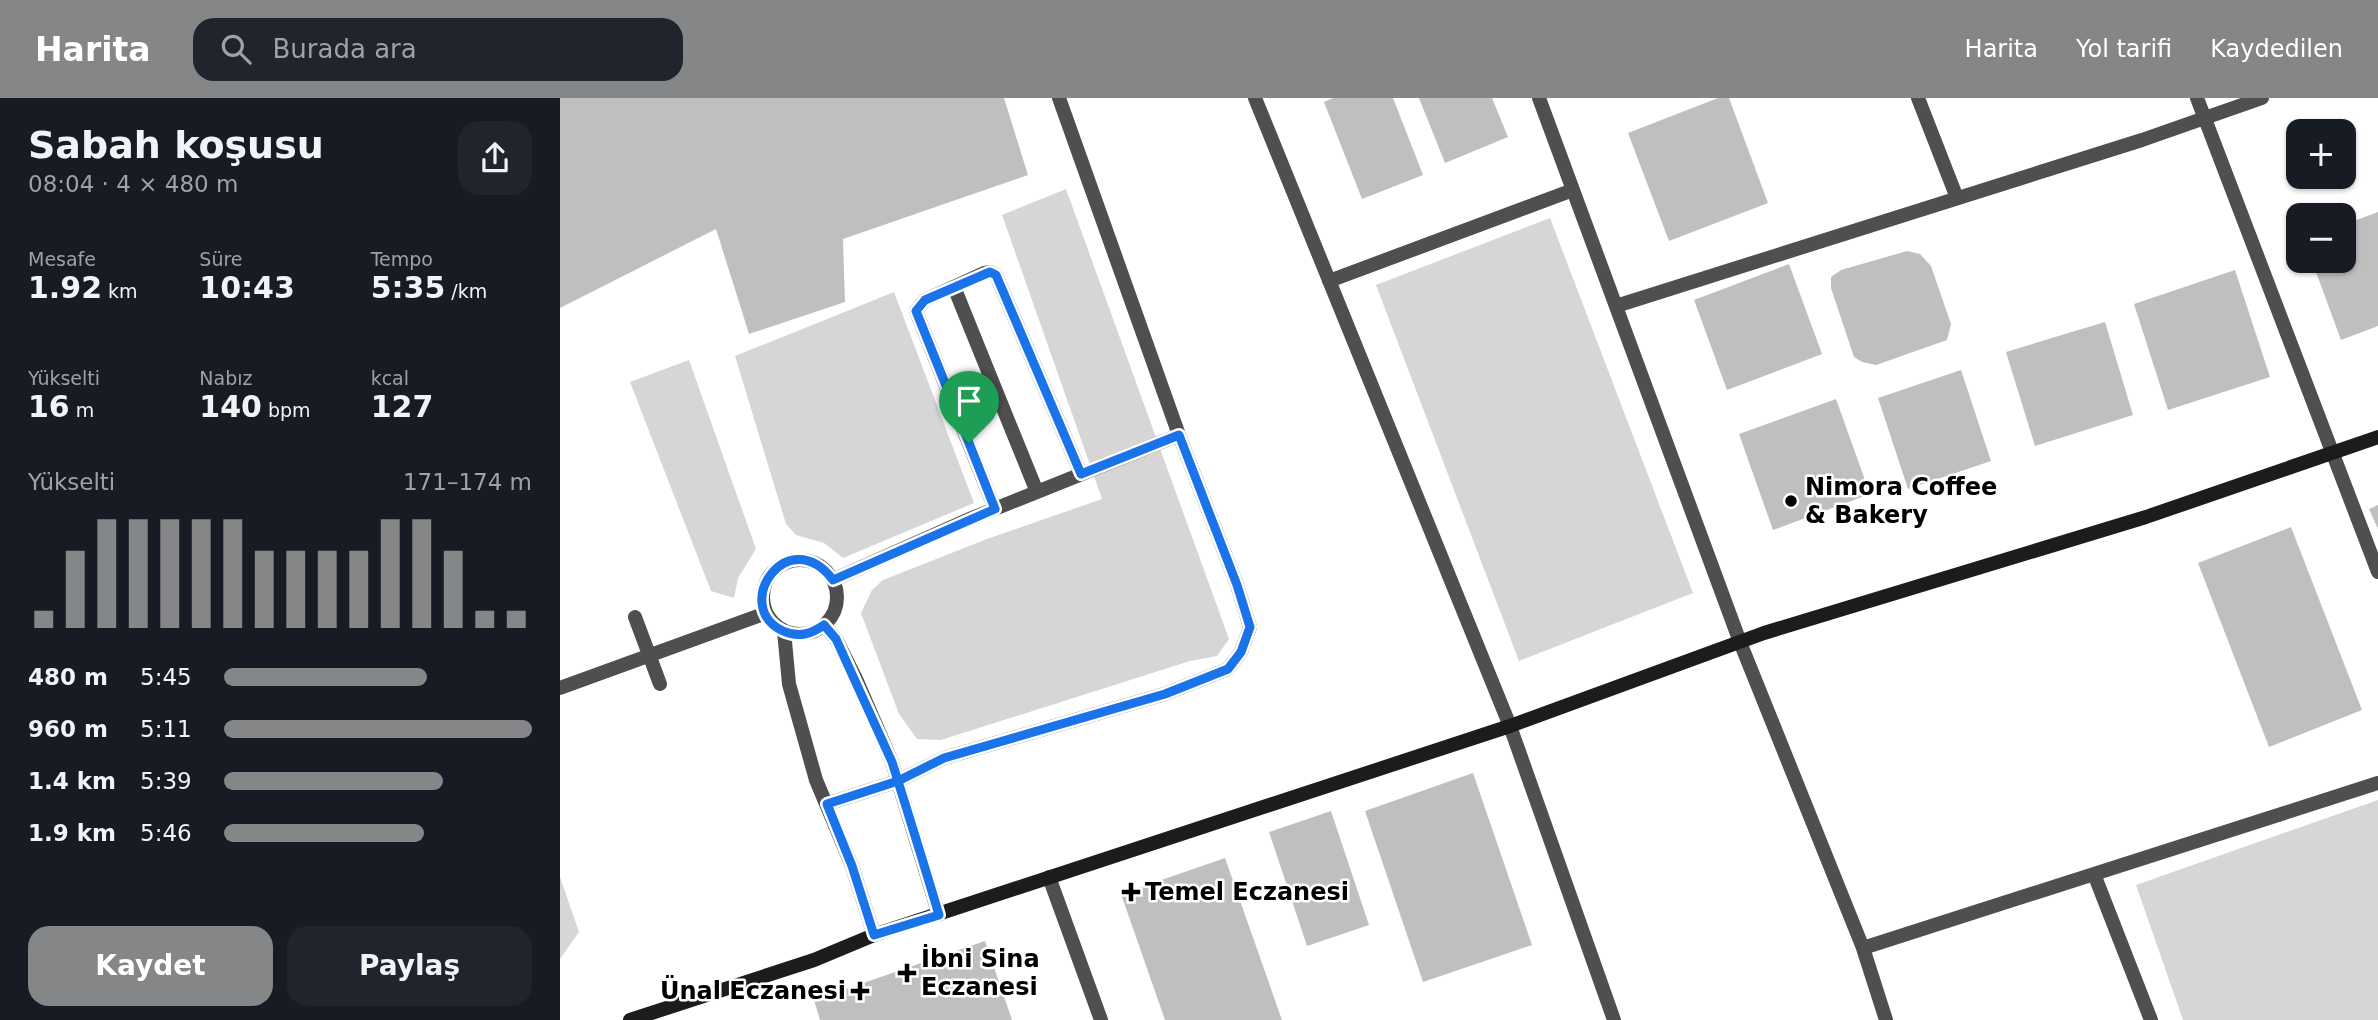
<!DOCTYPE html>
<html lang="tr">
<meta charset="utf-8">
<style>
body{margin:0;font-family:"DejaVu Sans",sans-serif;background:#20242c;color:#f1f3f6;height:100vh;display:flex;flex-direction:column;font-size:26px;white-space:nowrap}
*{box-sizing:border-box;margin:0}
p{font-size:23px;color:#9ea1a6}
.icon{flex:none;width:38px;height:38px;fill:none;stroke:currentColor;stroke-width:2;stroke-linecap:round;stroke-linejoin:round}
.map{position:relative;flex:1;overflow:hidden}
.details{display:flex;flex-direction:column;background:#171b24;width:560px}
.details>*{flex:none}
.tools{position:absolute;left:1726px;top:21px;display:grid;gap:14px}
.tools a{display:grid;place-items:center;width:70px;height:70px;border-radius:14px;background:#171b24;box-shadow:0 2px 5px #0004;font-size:35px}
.pin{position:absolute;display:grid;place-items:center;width:60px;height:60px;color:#fff;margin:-72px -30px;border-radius:50% 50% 50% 0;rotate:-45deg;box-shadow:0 0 7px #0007}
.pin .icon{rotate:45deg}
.round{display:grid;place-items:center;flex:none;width:74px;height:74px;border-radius:21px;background:#20242c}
.head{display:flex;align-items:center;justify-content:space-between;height:119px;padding:0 28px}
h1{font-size:38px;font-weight:600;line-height:52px}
.stats{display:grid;grid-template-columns:repeat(3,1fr);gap:10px;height:119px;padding:7px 28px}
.stats div{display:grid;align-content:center}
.stats b{font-size:30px;font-weight:600}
.stats small{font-size:19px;font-weight:400}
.stats p{font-size:19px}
.chart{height:196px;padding:14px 28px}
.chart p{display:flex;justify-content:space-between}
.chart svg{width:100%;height:126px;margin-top:7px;stroke:#858687;stroke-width:6}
.action{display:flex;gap:14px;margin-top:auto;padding:14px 28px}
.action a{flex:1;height:80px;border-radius:21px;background:#858687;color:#fff;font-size:28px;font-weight:600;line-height:80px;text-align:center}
.action a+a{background:#20242c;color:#f1f3f6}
ul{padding:0 28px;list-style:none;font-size:23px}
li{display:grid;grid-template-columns:112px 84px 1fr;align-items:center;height:52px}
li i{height:18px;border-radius:9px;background:#858687}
header{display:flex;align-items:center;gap:42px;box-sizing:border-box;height:98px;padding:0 35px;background:#858687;color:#fff}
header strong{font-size:33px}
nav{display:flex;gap:38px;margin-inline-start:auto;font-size:24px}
.search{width:490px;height:63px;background:#20242c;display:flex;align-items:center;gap:18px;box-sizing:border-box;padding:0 24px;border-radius:21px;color:#9ea1a6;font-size:26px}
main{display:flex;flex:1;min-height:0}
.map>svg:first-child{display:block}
.green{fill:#d6d6d6}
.building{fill:#bfbfbf}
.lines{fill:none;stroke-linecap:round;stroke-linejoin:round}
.lane{stroke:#4f4f4f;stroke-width:14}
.street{stroke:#4f4f4f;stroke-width:14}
.secondary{stroke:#1c1c1c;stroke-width:14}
.route-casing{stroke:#fff;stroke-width:14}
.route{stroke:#1a73e8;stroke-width:9}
.poi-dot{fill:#000;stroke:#fff;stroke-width:2.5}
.labels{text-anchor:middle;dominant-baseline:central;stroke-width:5;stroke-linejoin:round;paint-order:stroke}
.poi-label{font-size:24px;font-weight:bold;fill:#000;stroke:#fff;text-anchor:start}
</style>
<header>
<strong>Harita</strong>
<div class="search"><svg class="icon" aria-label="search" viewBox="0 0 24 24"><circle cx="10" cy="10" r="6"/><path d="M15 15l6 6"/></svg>Burada ara</div>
<nav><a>Harita</a><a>Yol tarifi</a><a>Kaydedilen</a></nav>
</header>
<main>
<section class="details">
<div class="head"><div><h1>Sabah koşusu</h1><p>08:04 · 4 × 480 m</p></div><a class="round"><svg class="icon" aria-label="share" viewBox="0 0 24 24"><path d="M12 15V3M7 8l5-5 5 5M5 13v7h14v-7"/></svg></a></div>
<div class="stats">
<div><p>Mesafe</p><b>1.92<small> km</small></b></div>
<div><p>Süre</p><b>10:43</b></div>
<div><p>Tempo</p><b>5:35<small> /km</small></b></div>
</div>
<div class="stats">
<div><p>Yükselti</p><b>16<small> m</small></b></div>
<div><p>Nabız</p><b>140<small> bpm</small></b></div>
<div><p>kcal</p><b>127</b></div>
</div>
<div class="chart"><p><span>Yükselti</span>171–174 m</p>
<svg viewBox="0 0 160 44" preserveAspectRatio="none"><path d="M5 44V38M15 44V17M25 44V6M35 44V6M45 44V6M55 44V6M65 44V6M75 44V17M85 44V17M95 44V17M105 44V17M115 44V6M125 44V6M135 44V17M145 44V38M155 44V38"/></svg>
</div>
<ul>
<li><b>480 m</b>5:45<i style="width:66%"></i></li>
<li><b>960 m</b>5:11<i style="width:100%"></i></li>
<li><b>1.4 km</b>5:39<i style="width:71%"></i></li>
<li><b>1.9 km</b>5:46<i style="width:65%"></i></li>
</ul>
<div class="action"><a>Kaydet</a><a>Paylaş</a></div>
</section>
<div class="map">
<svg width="1818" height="922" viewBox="0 0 1818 922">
<rect width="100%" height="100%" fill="#fff"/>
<path class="green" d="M 506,91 L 669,541 L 657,558 L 630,563 L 381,642 L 357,641 L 339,616 L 301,515 L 312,492 L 323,482 L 427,441 L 542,401 L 442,117 Z
M 990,120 L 1133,495 L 959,563 L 816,187 Z
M 334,194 L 414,405 L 283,460 L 264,445 L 236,437 L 226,426 L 175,258 Z
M 129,262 L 196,451 L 178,480 L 174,500 L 151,493 L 70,284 Z
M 1818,702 L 1818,922 L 1623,922 L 1576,787 Z
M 0,779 L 19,834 L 0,861 Z"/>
<path class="building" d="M 0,0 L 444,0 L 468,77 L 283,141 L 285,204 L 189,236 L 156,131 L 0,210 Z
M 773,0 L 833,0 L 863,77 L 802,101 L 764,4 Z
M 859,0 L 932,0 L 948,39 L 885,65 Z
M 1158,0 L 1169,0 L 1208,105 L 1109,143 L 1068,35 Z
M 1790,113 L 1794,123 L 1818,114 L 1818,228 L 1781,242 L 1752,163 L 1783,163 L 1783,116 Z
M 1347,153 L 1360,156 L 1371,168 L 1391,226 L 1387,242 L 1316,267 L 1302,264 L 1294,259 L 1271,190 L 1271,179 L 1281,172 Z
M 1229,166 L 1262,256 L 1167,292 L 1134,202 Z
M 1675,172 L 1710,279 L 1608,312 L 1574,206 Z
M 1545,224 L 1573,317 L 1475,348 L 1446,254 Z
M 1401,272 L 1431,363 L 1348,391 L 1318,300 Z
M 1276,301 L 1310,396 L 1213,432 L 1179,336 Z
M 1818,407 L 1818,431 L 1809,411 Z
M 1731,429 L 1802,612 L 1709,649 L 1638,465 Z
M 913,675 L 972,847 L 863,884 L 805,713 Z
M 771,713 L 809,827 L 747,848 L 709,734 Z
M 665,760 L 722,922 L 605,922 L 561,796 Z
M 425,843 L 452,922 L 260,922 L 254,902 Z"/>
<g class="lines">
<path class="lane" d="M 394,189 L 477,394
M 435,411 L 356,213 L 365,202 L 424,175 L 430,174 L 436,177 L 521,376
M203 499a37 37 0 1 1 74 0a37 37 0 1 1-74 0Z
M 273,482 L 412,420 L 619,337
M 75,519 L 100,586
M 264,527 L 276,541 L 297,583 L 332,664 L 379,817
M 224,533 L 229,586 L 256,682 L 292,768 L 314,837
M 0,590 L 206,515
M 267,706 L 338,683 L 384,660 L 605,596 L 668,571 L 681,554 L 690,529 L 677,487 L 619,337 L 499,0"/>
<path class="street" d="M 695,0 L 950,628 L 1054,922
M 979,0 L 1180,544 L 1303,850 L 1326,922
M 1358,0 L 1397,100
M 1637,0 L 1818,474
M 769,183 L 1013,92
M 1056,208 L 1582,42 L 1702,0
M 1534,776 L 1591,922
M 489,779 L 541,922
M 1303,850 L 1818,685"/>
<path class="secondary" d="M 70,922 L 254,862 L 314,837 L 950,628 L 1204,535 L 1586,419 L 1818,339"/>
</g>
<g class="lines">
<g class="route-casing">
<path id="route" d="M 409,345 L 435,411 L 273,482 C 228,423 170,508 223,533 C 239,540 251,536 264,527 L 276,541 L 332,664 C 348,715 364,766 379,817 L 314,837 L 292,768 L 267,706 L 338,683 L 384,660 L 605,596 L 668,571 L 681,554 L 690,529 L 677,487 L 619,337 L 521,376 L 436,177 L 430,174 L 365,202 L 356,213 L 409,345"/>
</g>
<use href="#route" class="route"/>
</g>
<g class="poi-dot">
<circle cx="1231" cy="403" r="7"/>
<path d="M567.5 783.5h7v7h7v7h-7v7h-7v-7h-7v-7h7z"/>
<path d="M343.5 864.5h7v7h7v7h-7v7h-7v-7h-7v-7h7z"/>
<path d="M296.5 882.5h7v7h7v7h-7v7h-7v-7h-7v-7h7z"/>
</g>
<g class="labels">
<g class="poi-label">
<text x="1245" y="389">Nimora Coffee<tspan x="1245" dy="28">&amp; Bakery</tspan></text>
<text x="585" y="794">Temel Eczanesi</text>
<text x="361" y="861">İbni Sina<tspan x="361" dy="28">Eczanesi</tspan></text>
<text x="286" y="893" text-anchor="end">Ünal Eczanesi</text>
</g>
</g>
</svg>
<div class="tools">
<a>+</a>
<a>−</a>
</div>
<div class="pin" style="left:409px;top:345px;background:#1e9e55"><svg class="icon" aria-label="arrive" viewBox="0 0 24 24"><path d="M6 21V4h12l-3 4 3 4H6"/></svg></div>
</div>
</main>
